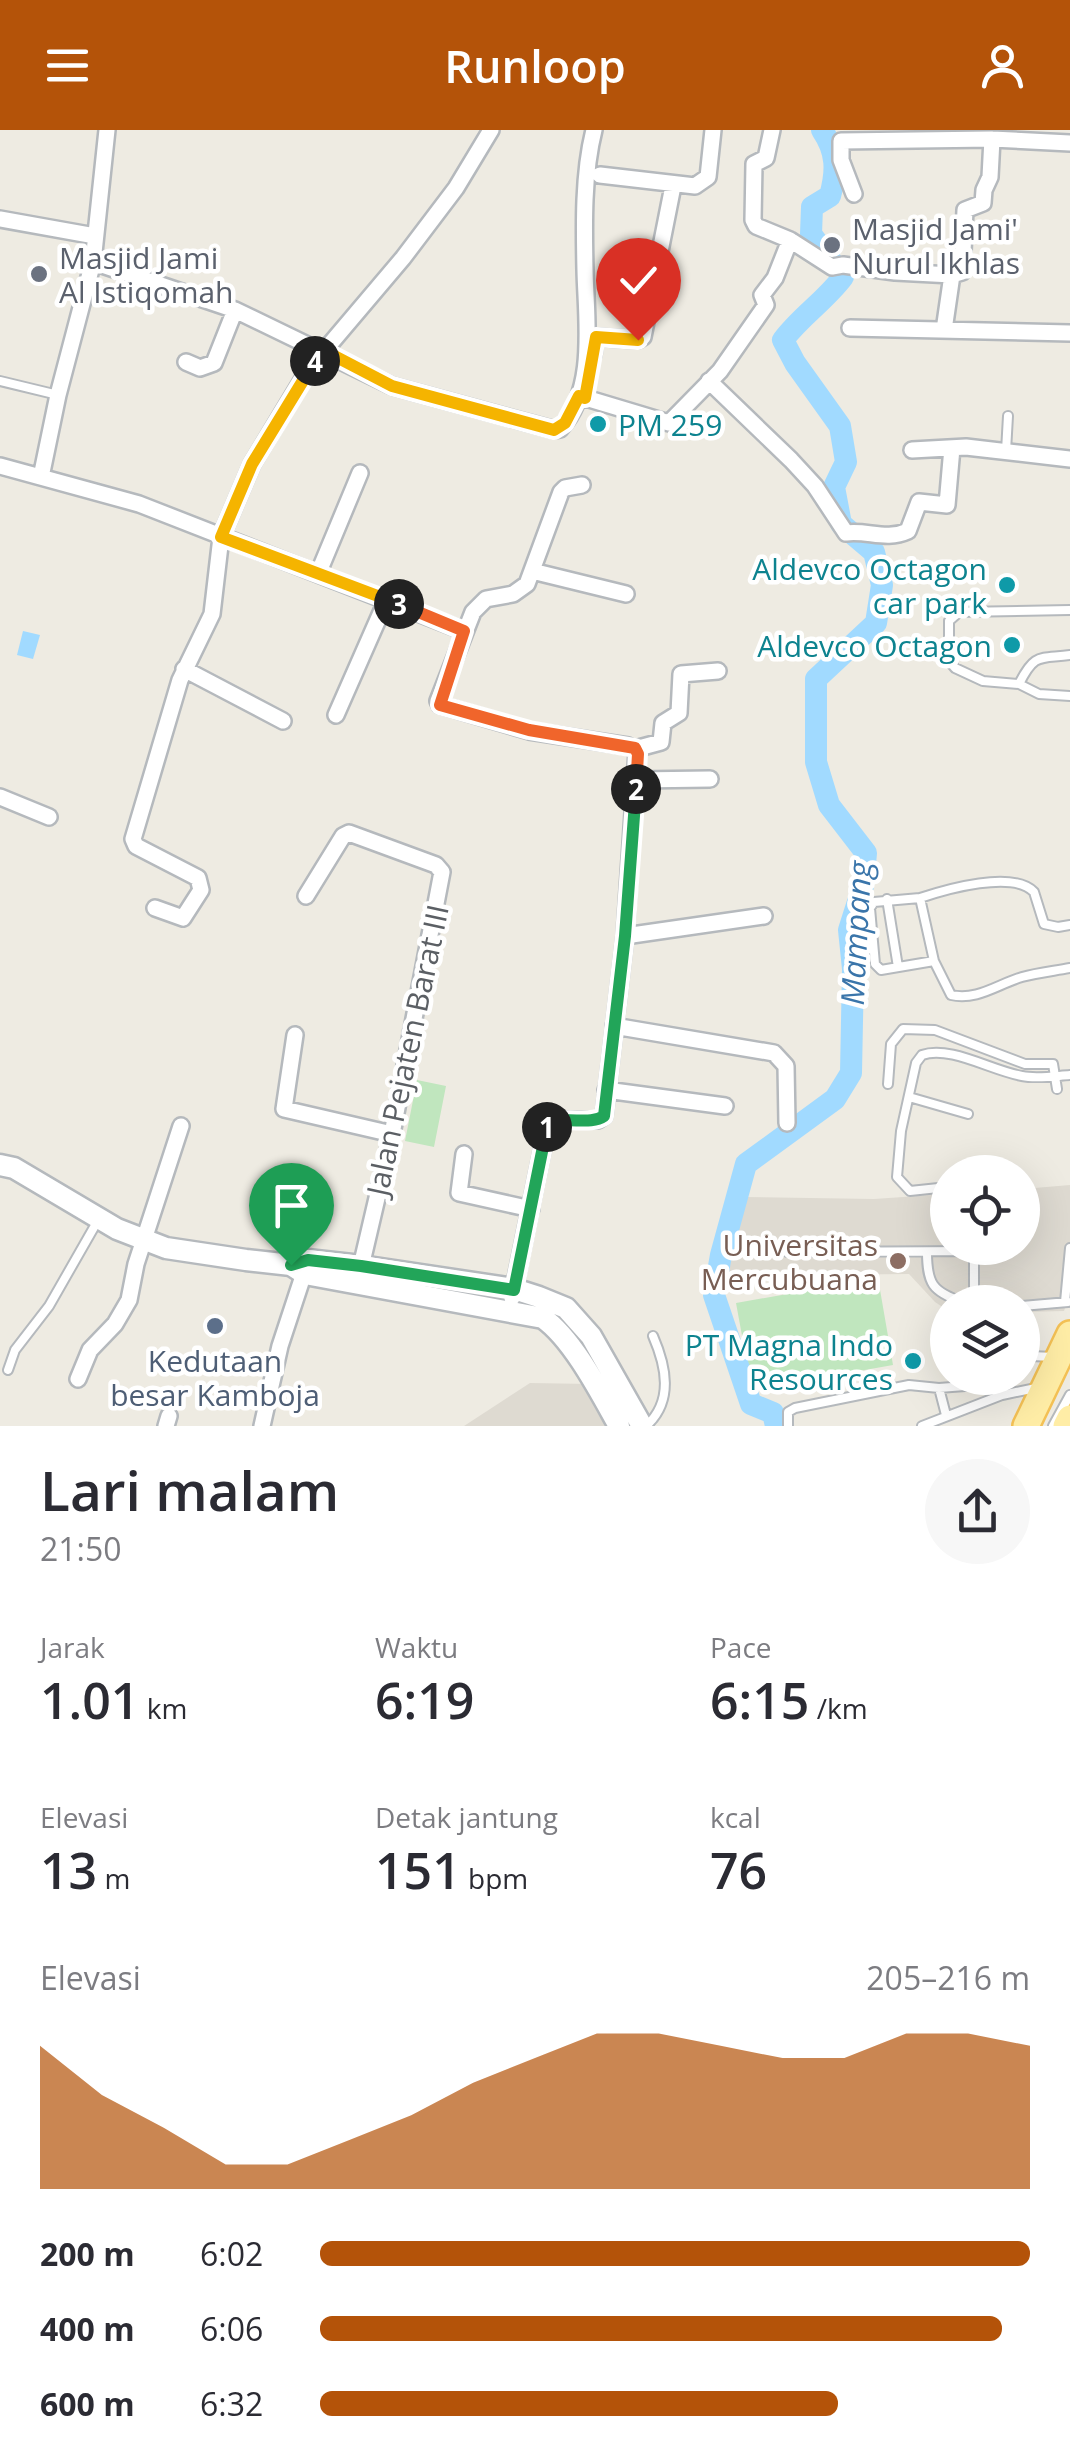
<!DOCTYPE html>
<html lang="id">
<meta charset="utf-8">
<style>
body{margin:0;font-family:"Open Sans",sans-serif;background:#f7f7f7;color:#2b2b33;height:100vh;display:flex;flex-direction:column;font-size:38px;white-space:nowrap}
*{box-sizing:border-box;margin:0}
p{font-size:32px;color:#7c7c81}
.icon{flex:none;width:55px;height:55px;fill:none;stroke:currentColor;stroke-width:2;stroke-linecap:round;stroke-linejoin:round}
.map{position:relative;height:1296px;overflow:hidden}
.details{display:flex;flex-direction:column;background:#fff;flex:1}
.details>*{flex:none}
.controls{position:absolute;left:930px;top:1025px;display:grid;gap:20px}
.controls a{display:grid;place-items:center;width:110px;height:110px;border-radius:50%;background:#fff;box-shadow:0 10px 40px #0002;font-size:50px}
.pin{position:absolute;display:grid;place-items:center;width:85px;height:85px;color:#fff;margin:-102px -42px;border-radius:50% 50% 50% 0;rotate:-45deg;box-shadow:0 0 10px #0007}
.pin .icon{rotate:45deg}
.km{position:absolute;width:50px;height:50px;margin:-25px;border-radius:50%;background:#222;color:#fff;font-size:28px;line-height:50px;text-align:center}
.round{display:grid;place-items:center;flex:none;width:105px;height:105px;border-radius:52px;background:#f7f7f7}
.overview{display:flex;align-items:center;justify-content:space-between;height:170px;padding:0 40px}
h1{font-size:55px;font-weight:600;line-height:75px}
.metrics{display:grid;grid-template-columns:repeat(3,1fr);gap:15px;height:170px;padding:10px 40px}
.metrics div{display:grid;align-content:center}
.metrics b{font-size:50px;font-weight:600}
.metrics small{font-size:28px;font-weight:400}
.metrics p{font-size:28px}
.chart{height:280px;padding:20px 40px}
.chart p{display:flex;justify-content:space-between}
.chart svg{width:100%;height:180px;margin-top:10px;fill:#b45309;opacity:.7}
ul{padding:0 40px;list-style:none;font-size:32px}
li{display:grid;grid-template-columns:160px 120px 1fr;align-items:center;height:75px}
li i{height:25px;border-radius:12px;background:#b45309}
header{display:flex;justify-content:space-between;align-items:center;height:130px;padding:0 40px;background:#b45309;color:#fff;font-size:45px;font-weight:600}
.map>svg:first-child{display:block}
.education{fill:#dedad1}
.green{fill:#c0e6be}
.water{fill:#a1daff}
.lines{fill:none;stroke-linecap:round;stroke-linejoin:round}
.river{stroke:#a1daff;stroke-width:22}
.service-casing{stroke:#b5b9bd;stroke-width:12}
.minor-casing{stroke:#b5b9bd;stroke-width:20}
.tertiary-casing{stroke:#b5b9bd;stroke-width:25}
.primary-casing{stroke:#f4c155;stroke-width:30}
.service{stroke:#fff;stroke-width:8}
.minor{stroke:#fff;stroke-width:15}
.tertiary{stroke:#fff;stroke-width:20}
.primary{stroke:#ffeda6;stroke-width:25}
.split-1-casing{stroke:#fff;stroke-width:20}
.split-2-casing{stroke:#fff;stroke-width:20}
.split-3-casing{stroke:#fff;stroke-width:20}
.split-4-casing{stroke:#fff;stroke-width:20}
.split-5-casing{stroke:#fff;stroke-width:20}
.split-1{stroke:#22a559;stroke-width:12}
.split-2{stroke:#22a559;stroke-width:12}
.split-3{stroke:#f0652b;stroke-width:12}
.split-4{stroke:#f5b400;stroke-width:12}
.split-5{stroke:#f5b400;stroke-width:12}
.worship-dot{fill:#6b7280;stroke:#fff;stroke-width:4}
.culture-dot{fill:#0f9aa8;stroke:#fff;stroke-width:4}
.education-dot{fill:#8d6e63;stroke:#fff;stroke-width:4}
.service-dot{fill:#5c6f8a;stroke:#fff;stroke-width:4}
.labels{text-anchor:middle;dominant-baseline:central;stroke-width:9;stroke-linejoin:round;paint-order:stroke}
.worship-label{font-size:30px;fill:#5b616d;stroke:#fff;text-anchor:start}
.culture-label{font-size:30px;fill:#0d838f;stroke:#fff;text-anchor:end}
.street-label{font-size:30px;fill:#5b5f64;stroke:#fff}
.education-label{font-size:30px;fill:#785e54;stroke:#fff;text-anchor:end}
.service-label{font-size:30px;fill:#4e5e75;stroke:#fff}
.water-label{font-size:32px;font-style:italic;fill:#3a75aa;stroke:#fff}
</style>
<header><svg class="icon" aria-label="menu" viewBox="0 0 24 24"><path d="M4 6h16M4 12h16M4 18h16"/></svg>Runloop<svg class="icon" aria-label="person" viewBox="0 0 24 24"><circle cx="12" cy="8" r="4"/><path d="M4 21q1-7 8-7t8 7"/></svg></header>
<div class="map">
<svg width="1070" height="1296" viewBox="0 0 1070 1296">
<rect width="100%" height="100%" fill="#eeebe2"/>
<path class="education" d="M 1070,1055 L 1070,1162 L 1064,1181 L 1023,1182 L 1022,1172 L 948,1172 L 947,1180 L 935,1172 L 909,1144 L 723,1146 L 743,1067 L 874,1069 L 947,1064 L 948,1118 L 1022,1118 L 1023,1059 Z
M 530,1253 L 591,1254 L 615,1296 L 464,1296 Z"/>
<path class="green" d="M 417,950 L 446,956 L 434,1017 L 405,1011 Z
M 878,1148 L 893,1235 L 752,1260 L 736,1173 Z"/>
<path class="water" d="M 23,501 L 40,505 L 33,529 L 17,525 Z"/>
<g class="lines">
<path class="river" d="M 776,1296 L 773,1283 L 751,1274 L 714,1165 L 721,1125 L 746,1034 L 835,969 L 851,943 L 853,839 L 849,800 L 863,756 L 866,723 L 829,675 L 816,632 L 816,549 L 876,493 L 882,455 L 874,422 L 841,394 L 834,357 L 846,332 L 840,296 L 795,233 L 783,210 C 801,186 825,171 843,147 L 811,104 L 812,77 L 830,66 C 837,41 837,22 822,0"/>
<g class="service-casing">
<path id="service" d="M 0,251 L 58,265
M 1006,321 L 1008,286
M 1070,480 L 959,482 L 949,491 L 949,531 L 955,538 L 983,551 L 1019,554 L 1039,564 L 1070,566
M 1019,554 C 1035,522 1040,529 1070,525
M 920,768 L 874,772 L 870,778 L 875,834 L 881,840 L 934,831
M 887,769 L 898,837
M 1070,795 L 1058,797 L 1044,794 L 1034,762 C 1013,740 947,759 920,768 L 934,831 L 951,865 C 977,871 998,854 1022,847 C 1037,843 1054,841 1070,838
M 888,954 L 891,914 L 903,899 L 935,900 L 1025,934 L 1053,934 L 1057,959
M 909,967 L 968,984
M 948,1057 L 910,1061 L 897,1047 L 901,1001 L 916,933 L 922,925 C 950,915 992,941 1022,946 C 1037,949 1055,946 1070,945
M 787,1122 L 974,1121 L 974,1172
M 927,1122 C 927,1153 932,1162 963,1172
M 1065,1172 L 1070,1118
M 1022,1176 L 1068,1172
M 1022,1232 L 1030,1226 L 1055,1227
M 8,1240 L 15,1220 L 49,1176 L 97,1092
M 939,1258 L 946,1285
M 646,1296 C 674,1271 666,1236 653,1206
M 788,1296 L 788,1282 L 795,1278 L 909,1255 L 939,1258 L 991,1254 L 1002,1265
M 922,1296 L 1002,1265 L 1036,1258
M 1053,1296 L 1070,1265"/>
</g>
<g class="minor-casing">
<path id="minor" d="M 841,11 L 992,9 L 1070,13
M 841,11 L 841,30 L 854,64
M 600,45 L 695,56 L 708,47 L 713,0
M 0,89 L 95,106
M 790,110 L 832,137 L 843,135 L 895,142 L 952,145 L 944,200
M 93,132 L 235,180 L 392,256 L 555,300 L 560,299 C 597,259 586,190 585,140 C 584,96 583,43 594,0
M 952,145 L 962,142 L 965,80 L 983,73 L 984,60 L 990,47 L 992,9
M 850,198 L 1070,203
M 593,225 L 595,207 L 638,210 L 643,207 L 673,56
M 186,232 L 200,238 L 214,233 L 235,180
M 709,251 L 791,330 L 815,356 L 846,403 C 868,400 886,411 908,401 L 919,372 L 947,375 L 952,318
M 579,266 L 669,293 L 720,241 L 766,175 L 762,165 L 775,148 L 790,110 L 756,96 L 753,90 L 754,34 L 766,28 L 772,0
M 912,320 L 966,317 L 1070,329
M 0,336 L 139,374 L 464,501
M 41,347 L 58,265 L 93,132 L 107,0
M 532,441 L 626,464
M 318,444 L 360,343
M 184,539 L 283,591
M 336,585 L 387,469
M 635,619 L 661,612 L 663,593 L 679,583 L 681,544 L 718,541
M 636,650 L 710,649
M 0,667 L 49,687
M 306,766 L 343,706 L 349,703 L 436,735 L 442,742 L 392,1004 L 359,1145
M 155,778 L 183,788 L 201,760 L 198,748 L 136,716 L 133,709 L 180,550 L 212,484 L 221,407 L 252,334 L 309,239 L 403,128 L 456,58 L 491,0
M 625,806 L 764,786
M 614,896 L 774,923 L 786,936 L 787,993
M 295,905 L 284,979 L 392,1004
M 606,960 L 725,976
M 464,1024 L 459,1063 L 531,1079
M 512,1168 L 547,997 L 556,990 L 598,990 L 604,986 L 625,806 L 637,621 L 628,616 L 529,601 L 440,575 L 438,571 L 473,482 L 486,469 L 513,464 L 527,454 L 561,362 L 565,358 L 582,355
M 78,1249 L 90,1220 L 115,1194 L 129,1170 L 136,1134 L 181,996
M 166,1296 L 169,1286
M 262,1296 L 280,1216 L 307,1134"/>
</g>
<g class="tertiary-casing">
<path id="tertiary" d="M 0,1035 L 14,1038 L 117,1099 L 166,1118 L 246,1130 L 291,1135 L 307,1130 L 361,1136 L 514,1159 L 539,1167 L 566,1178 L 591,1206 L 642,1296
M 291,1135 L 305,1144 L 543,1188 C 573,1209 601,1264 619,1296"/>
</g>
<g class="primary-casing">
<path id="primary" d="M 1026,1296 L 1070,1204
M 1066,1296 L 1070,1288"/>
</g>
<use href="#service" class="service"/>
<use href="#minor" class="minor"/>
<use href="#tertiary" class="tertiary"/>
<use href="#primary" class="primary"/>
</g>
<g class="lines">
<g class="split-1-casing">
<path id="split-1" d="M 291,1135 L 308,1130 L 361,1136 L 514,1160 L 547,997"/>
</g>
<g class="split-2-casing">
<path id="split-2" d="M 547,997 C 561,983 588,997 604,986 L 625,806 L 636,659"/>
</g>
<g class="split-3-casing">
<path id="split-3" d="M 399,474 L 464,501 L 440,575 L 529,600 L 635,618 L 638,624 L 636,659"/>
</g>
<g class="split-4-casing">
<path id="split-4" d="M 315,231 L 252,334 L 221,407 L 399,474"/>
</g>
<g class="split-5-casing">
<path id="split-5" d="M 315,231 L 323,220 L 392,256 L 554,300 L 565,293 L 579,266 L 585,268 L 596,207 L 638,210"/>
</g>
<use href="#split-1" class="split-1"/>
<use href="#split-2" class="split-2"/>
<use href="#split-3" class="split-3"/>
<use href="#split-4" class="split-4"/>
<use href="#split-5" class="split-5"/>
</g>
<g class="worship-dot">
<circle cx="832" cy="115" r="10"/>
<circle cx="39" cy="144" r="10"/>
</g>
<g class="culture-dot">
<circle cx="598" cy="294" r="10"/>
<circle cx="1007" cy="455" r="10"/>
<circle cx="1012" cy="515" r="10"/>
<circle cx="913" cy="1231" r="10"/>
</g>
<circle class="education-dot" cx="898" cy="1131" r="10"/>
<circle class="service-dot" cx="215" cy="1196" r="10"/>
<g class="labels">
<g class="worship-label">
<text x="852" y="98">Masjid Jami'<tspan x="852" dy="34">Nurul Ikhlas</tspan></text>
<text x="59" y="127">Masjid Jami<tspan x="59" dy="34">Al Istiqomah</tspan></text>
</g>
<g class="culture-label">
<text x="618" y="294" text-anchor="start">PM 259</text>
<text x="987" y="438">Aldevco Octagon<tspan x="987" dy="34">car park</tspan></text>
<text x="992" y="515">Aldevco Octagon</text>
<text x="893" y="1214">PT Magna Indo<tspan x="893" dy="34">Resources</tspan></text>
</g>
<g class="street-label">
<text transform="translate(407 920) rotate(-78)">Jalan Pejaten Barat III</text>
</g>
<g class="education-label">
<text x="878" y="1114">Universitas<tspan x="878" dy="34">Mercubuana</tspan></text>
</g>
<g class="service-label">
<text x="215" y="1230">Kedutaan<tspan x="215" dy="34">besar Kamboja</tspan></text>
</g>
<g class="water-label">
<text transform="translate(855 803) rotate(-87)">Mampang</text>
</g>
</g>
</svg>
<div class="controls">
<a><svg class="icon" aria-label="locate" viewBox="0 0 24 24"><circle cx="12" cy="12" r="6"/><path d="M12 2v4M12 18v4M2 12h4M18 12h4"/></svg></a>
<a><svg class="icon" aria-label="layers" viewBox="0 0 24 24"><path d="M12 4l9 5-9 5-9-5zM3 14l9 5 9-5"/></svg></a>
</div>
<div class="pin" style="left:291px;top:1135px;background:#1e9e55"><svg class="icon" aria-label="arrive" viewBox="0 0 24 24"><path d="M6 21V4h12l-3 4 3 4H6"/></svg></div>
<div class="pin" style="left:638px;top:210px;background:#d93025"><svg class="icon" aria-label="check" viewBox="0 0 24 24"><path d="M5 12l5 5 9-10"/></svg></div>
<b class="km" style="left:547px;top:997px">1</b>
<b class="km" style="left:636px;top:659px">2</b>
<b class="km" style="left:399px;top:474px">3</b>
<b class="km" style="left:315px;top:231px">4</b>
</div>
<section class="details">
<div class="overview"><div><h1>Lari malam</h1><p>21:50</p></div><a class="round"><svg class="icon" aria-label="share" viewBox="0 0 24 24"><path d="M12 15V3M7 8l5-5 5 5M5 13v7h14v-7"/></svg></a></div>
<div class="metrics">
<div><p>Jarak</p><b>1.01<small> km</small></b></div>
<div><p>Waktu</p><b>6:19</b></div>
<div><p>Pace</p><b>6:15<small> /km</small></b></div>
</div>
<div class="metrics">
<div><p>Elevasi</p><b>13<small> m</small></b></div>
<div><p>Detak jantung</p><b>151<small> bpm</small></b></div>
<div><p>kcal</p><b>76</b></div>
</div>
<div class="chart"><p><span>Elevasi</span>205–216 m</p>
<svg viewBox="0 0 160 44" preserveAspectRatio="none"><path d="M0 44V9L10 21L20 29L30 38L40 38L50 32L60 26L70 18L80 12L90 6L100 6L110 9L120 12L130 12L140 6L150 6L160 9V44z"/></svg>
</div>
<ul>
<li><b>200 m</b>6:02<i style="width:100%"></i></li>
<li><b>400 m</b>6:06<i style="width:96%"></i></li>
<li><b>600 m</b>6:32<i style="width:73%"></i></li>
</ul>
</section>
